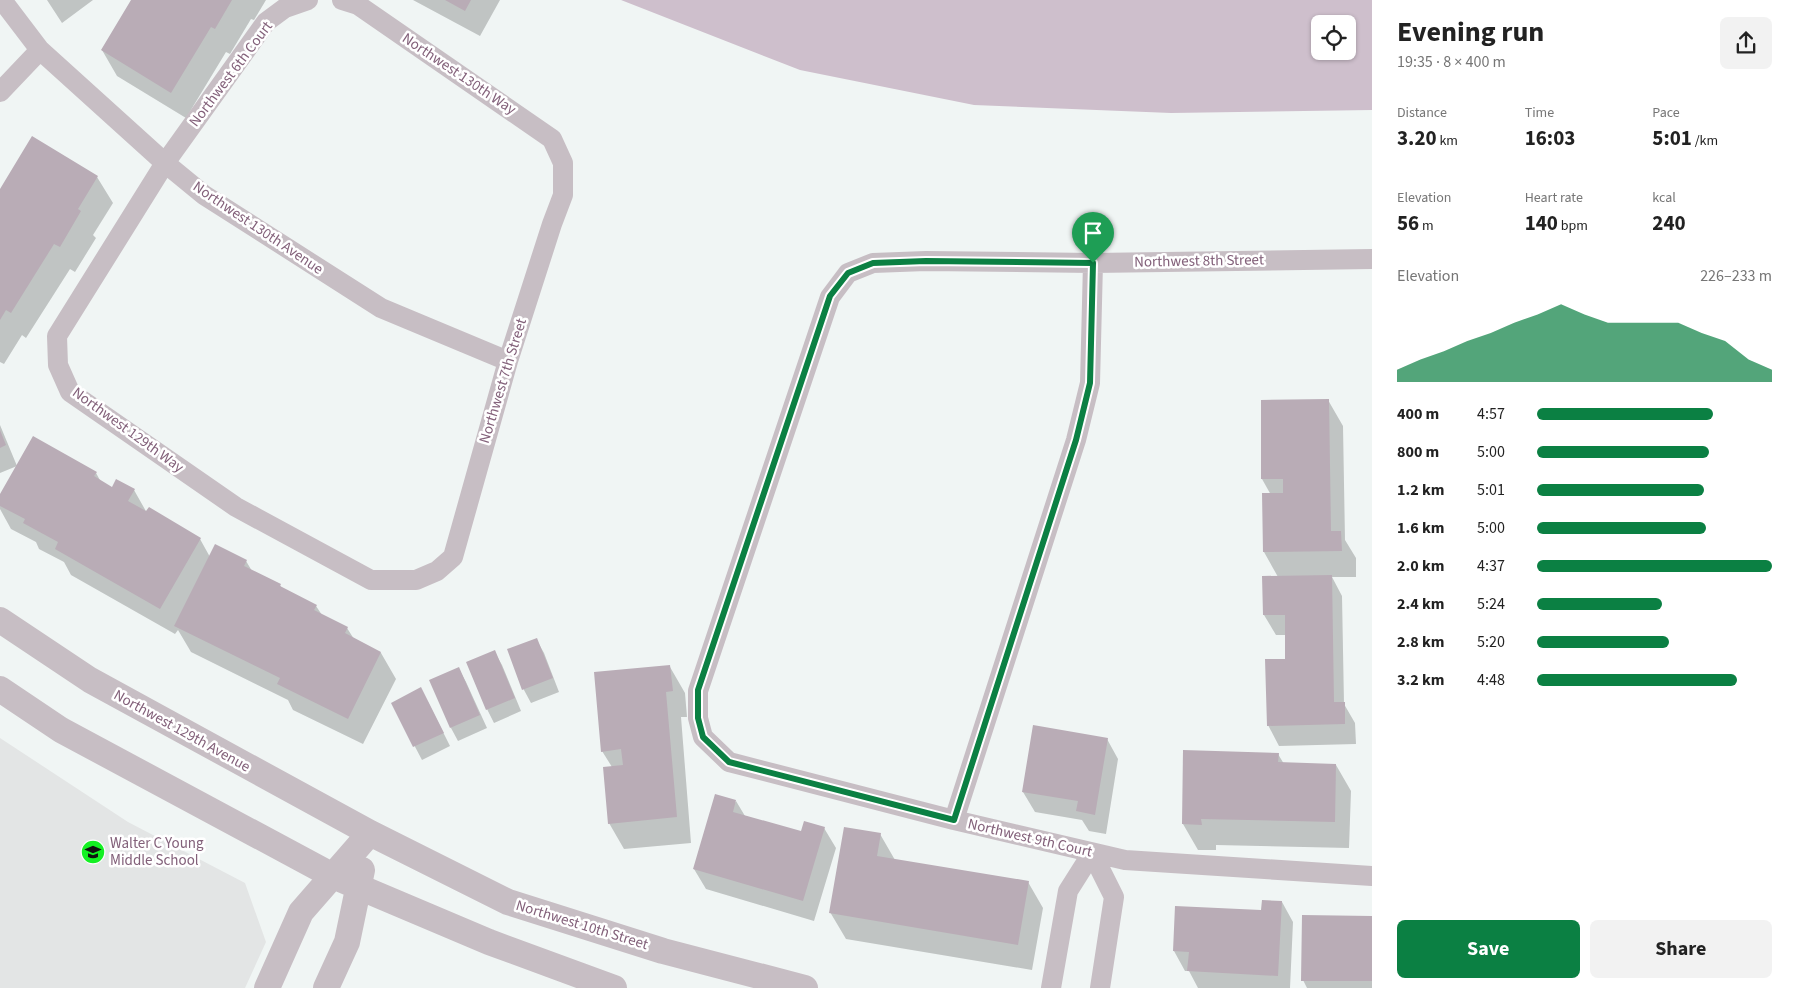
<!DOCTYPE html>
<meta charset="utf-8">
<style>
body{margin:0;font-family:"Source Sans 3",sans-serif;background:#f2f2f2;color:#222;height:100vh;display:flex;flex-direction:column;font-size:19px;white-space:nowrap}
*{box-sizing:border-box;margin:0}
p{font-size:16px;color:#767676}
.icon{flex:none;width:28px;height:28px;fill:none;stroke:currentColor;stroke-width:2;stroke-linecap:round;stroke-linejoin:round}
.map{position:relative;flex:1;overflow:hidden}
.panel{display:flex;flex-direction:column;background:#fff;width:425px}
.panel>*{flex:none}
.buttons{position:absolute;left:1311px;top:15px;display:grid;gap:10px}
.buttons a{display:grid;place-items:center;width:45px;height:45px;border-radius:8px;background:#fff;box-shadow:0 1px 4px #0004;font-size:25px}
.pin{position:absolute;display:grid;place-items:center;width:42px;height:42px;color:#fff;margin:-51px -21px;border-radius:50% 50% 50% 0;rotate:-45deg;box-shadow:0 0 5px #0007}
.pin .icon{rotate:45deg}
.round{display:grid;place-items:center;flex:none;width:52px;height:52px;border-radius:8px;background:#f2f2f2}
.head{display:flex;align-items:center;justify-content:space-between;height:85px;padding:0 25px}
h1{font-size:28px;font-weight:700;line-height:38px}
.stats{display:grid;grid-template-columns:repeat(3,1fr);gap:8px;height:85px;padding:5px 25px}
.stats div{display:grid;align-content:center}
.stats b{font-size:21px;font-weight:700}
.stats small{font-size:14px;font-weight:400}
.stats p{font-size:14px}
.chart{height:140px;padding:10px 25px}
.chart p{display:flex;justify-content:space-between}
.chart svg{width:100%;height:90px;margin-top:5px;fill:#0b8043;opacity:.7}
.cta{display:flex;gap:10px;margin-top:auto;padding:10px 25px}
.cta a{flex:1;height:58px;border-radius:8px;background:#0b8043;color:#fff;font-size:20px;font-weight:700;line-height:58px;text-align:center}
.cta a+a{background:#f2f2f2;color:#222}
ul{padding:0 25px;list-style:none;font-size:16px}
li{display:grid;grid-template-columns:80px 60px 1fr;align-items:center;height:38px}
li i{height:12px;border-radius:6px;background:#0b8043}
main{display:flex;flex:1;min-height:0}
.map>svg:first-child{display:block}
.built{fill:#e3e5e5}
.water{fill:#cebfcc;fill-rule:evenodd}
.shadow{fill:#0003}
.building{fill:#b9acb6}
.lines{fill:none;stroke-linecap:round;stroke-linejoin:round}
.minor{stroke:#c7bec4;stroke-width:20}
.tertiary{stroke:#c7bec4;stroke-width:26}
.route-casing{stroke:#fff;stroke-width:10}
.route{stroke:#0b8043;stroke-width:6}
.labels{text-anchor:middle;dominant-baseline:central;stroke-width:5;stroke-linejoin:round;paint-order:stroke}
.street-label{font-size:15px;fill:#83617a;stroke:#fff}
.poi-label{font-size:15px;fill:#83617a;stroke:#fff;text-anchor:start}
</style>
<main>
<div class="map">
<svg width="1372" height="988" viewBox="0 0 1372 988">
<rect width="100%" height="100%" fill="#f0f5f4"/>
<path class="built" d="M 0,738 L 128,822 L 245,883 L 266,942 L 245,988 L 0,988 Z"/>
<path class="water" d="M 621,0 L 1372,0 L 1372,110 L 1171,113 L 974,105 L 800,70 ZM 1320,24 L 1348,24 L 1348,51 L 1320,51 Z"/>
<path class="shadow" d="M 47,0 L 93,0 L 62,23 Z
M 133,0 L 266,0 L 254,20 L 251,19 L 230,54 L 226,52 L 186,118 L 117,76 L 102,50 Z
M 413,0 L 500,0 L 480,36 Z
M 97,177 L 113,203 L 93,235 L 96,238 L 75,272 L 70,269 L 26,338 L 22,335 L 4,364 L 0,362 L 0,192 Z
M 1328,400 L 1343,426 L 1345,540 L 1356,558 L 1356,577 L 1332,577 L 1342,596 L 1344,704 L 1355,723 L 1356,744 L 1279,746 L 1268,725 L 1287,660 L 1286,635 L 1276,635 L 1264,615 L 1278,577 L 1264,552 L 1271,495 L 1262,479 Z
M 0,425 L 17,466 L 0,473 Z
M 96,473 L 101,482 L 112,488 L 134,490 L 147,513 L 200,539 L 210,557 L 246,561 L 252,571 L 280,585 L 282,589 L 316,606 L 322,615 L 347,628 L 354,639 L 381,653 L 396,679 L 363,744 L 293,710 L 288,700 L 191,652 L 178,630 L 175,634 L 71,575 L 64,562 L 39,549 L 36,542 L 11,529 L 0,509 L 0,496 Z
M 536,639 L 544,653 L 559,692 L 531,703 L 524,690 L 508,650 Z
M 494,651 L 502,665 L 521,711 L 494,723 L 487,709 Z
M 670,667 L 685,693 L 687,717 L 681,717 L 691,843 L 624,849 L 609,823 L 612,767 L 602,751 Z
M 459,669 L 466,682 L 487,728 L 458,741 L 451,728 Z
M 428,702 L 450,746 L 422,760 L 392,703 Z
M 1107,739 L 1118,759 L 1106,834 L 1089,831 L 1082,820 L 1035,812 L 1023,792 Z
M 1278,754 L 1284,764 L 1336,765 L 1351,791 L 1349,848 L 1216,845 L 1216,850 L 1198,850 L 1183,824 Z
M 736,801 L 745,816 L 801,833 L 824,828 L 836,848 L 814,921 L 706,889 L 694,869 Z
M 880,834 L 895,860 L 1028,882 L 1043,908 L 1032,970 L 846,939 L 830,912 Z
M 1282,902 L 1293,922 L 1290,988 L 1198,988 L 1189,971 L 1185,971 L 1174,951 L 1176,907 L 1263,912 Z
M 1372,917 L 1372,988 L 1307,988 L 1303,980 Z"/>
<path class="building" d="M 131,0 L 232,0 L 215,29 L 211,27 L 171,93 L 101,50 Z
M 445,0 L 471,0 L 465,11 Z
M 32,136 L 98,176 L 78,209 L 81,211 L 60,247 L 54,244 L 11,313 L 6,310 L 0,320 L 0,189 Z
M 1329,399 L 1331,531 L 1341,531 L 1342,551 L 1263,552 L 1262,493 L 1283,493 L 1283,479 L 1261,479 L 1261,400 Z
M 0,430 L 6,445 L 0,448 Z
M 33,436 L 97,472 L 94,476 L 112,487 L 116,479 L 135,489 L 128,501 L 146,511 L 149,507 L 201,538 L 160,609 L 55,549 L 58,542 L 23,523 L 25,519 L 0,506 L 0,494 Z
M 215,544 L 247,560 L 244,566 L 281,584 L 280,586 L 317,605 L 314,610 L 348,627 L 345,633 L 381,652 L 348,719 L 277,684 L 280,678 L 174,626 Z
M 1332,575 L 1334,702 L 1345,702 L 1345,724 L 1267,726 L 1265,659 L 1285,659 L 1285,615 L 1263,615 L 1262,576 Z
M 537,638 L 553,678 L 522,690 L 507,649 Z
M 495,650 L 515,698 L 486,710 L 466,662 Z
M 670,665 L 673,691 L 666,692 L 677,817 L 608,824 L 603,767 L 623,765 L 621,749 L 601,752 L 594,672 Z
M 459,667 L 480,715 L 450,728 L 429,680 Z
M 421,687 L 444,733 L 413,747 L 391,703 Z
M 1033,725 L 1108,738 L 1095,815 L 1076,811 L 1078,801 L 1022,792 Z
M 1183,750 L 1279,753 L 1278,762 L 1336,764 L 1335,822 L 1201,819 L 1202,825 L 1182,824 Z
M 715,794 L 736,800 L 733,812 L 801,831 L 804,821 L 825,827 L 803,901 L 693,869 Z
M 844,827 L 881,833 L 877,856 L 1029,881 L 1018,945 L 829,913 Z
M 1262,900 L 1282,901 L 1278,976 L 1187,971 L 1189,952 L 1173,951 L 1175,906 L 1261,910 Z
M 1302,915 L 1372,916 L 1372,981 L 1301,981 Z"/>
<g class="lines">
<path class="minor" d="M 2,0 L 40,50 L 165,163 L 204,195 L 381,308 L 508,361
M 308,0 L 285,8 L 266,22 L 165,163 L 57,336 L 58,365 L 70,392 L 236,507 L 371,580 L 416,580 L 437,571 L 453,557 L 508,361 L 552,224 L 563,195 L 563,163 L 552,139 L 358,5 L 342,0
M 0,92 L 40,50
M 1372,259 L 1093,263 L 926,261 L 873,263 L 848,273 L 830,297 L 698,691 L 698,718 L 703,737 L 729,762 L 954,820 L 1125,860 L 1372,876
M 954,820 L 1076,440 L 1090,383 L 1093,263
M 1092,853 L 1114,897 L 1100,988
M 1051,988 L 1068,891 L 1092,853"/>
<path class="tertiary" d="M 0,620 L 90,680 L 370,833 L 508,902 L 663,951 L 805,988
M 0,689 L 61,730 L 333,876 L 489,942 L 614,988
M 267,988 L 301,912 L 370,833
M 326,988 L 347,942 L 362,870"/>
</g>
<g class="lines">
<g class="route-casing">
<path id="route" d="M 926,261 L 1093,263 L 1090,383 L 1076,440 L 954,820 L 729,762 L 703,737 L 698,718 L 698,690 L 830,296 L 848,273 L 873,263 Z"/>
</g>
<use href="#route" class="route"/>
</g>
<defs>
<g id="school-disc" transform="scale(1.25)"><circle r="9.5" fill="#14f023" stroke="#fff"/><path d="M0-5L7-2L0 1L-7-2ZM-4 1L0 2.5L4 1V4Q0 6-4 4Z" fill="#111"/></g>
</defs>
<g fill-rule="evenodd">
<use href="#school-disc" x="93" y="852"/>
</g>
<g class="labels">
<g class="street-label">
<text transform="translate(231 74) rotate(-53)">Northwest 6th Court</text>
<text transform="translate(459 74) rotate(34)">Northwest 130th Way</text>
<text transform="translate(258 228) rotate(34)">Northwest 130th Avenue</text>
<text transform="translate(1199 261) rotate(-1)">Northwest 8th Street</text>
<text transform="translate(503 381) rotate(-73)">Northwest 7th Street</text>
<text transform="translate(128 430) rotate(36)">Northwest 129th Way</text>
<text transform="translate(182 731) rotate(29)">Northwest 129th Avenue</text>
<text transform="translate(1030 838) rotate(13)">Northwest 9th Court</text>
<text transform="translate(582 925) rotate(17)">Northwest 10th Street</text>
</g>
<g class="poi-label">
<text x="110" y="843">Walter C Young<tspan x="110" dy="17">Middle School</tspan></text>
</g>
</g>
</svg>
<div class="buttons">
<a><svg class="icon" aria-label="locate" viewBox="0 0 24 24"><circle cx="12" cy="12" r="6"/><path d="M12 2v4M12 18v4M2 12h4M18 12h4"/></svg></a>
</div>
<div class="pin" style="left:1093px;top:263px;background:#1e9e55"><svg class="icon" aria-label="arrive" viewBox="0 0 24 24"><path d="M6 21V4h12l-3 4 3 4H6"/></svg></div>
</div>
<section class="panel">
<div class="head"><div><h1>Evening run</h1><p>19:35 · 8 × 400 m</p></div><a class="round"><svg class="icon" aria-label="share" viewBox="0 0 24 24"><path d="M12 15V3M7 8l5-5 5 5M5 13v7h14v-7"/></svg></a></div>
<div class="stats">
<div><p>Distance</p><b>3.20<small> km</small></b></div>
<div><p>Time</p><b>16:03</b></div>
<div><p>Pace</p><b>5:01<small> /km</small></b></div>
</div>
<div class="stats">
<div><p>Elevation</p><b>56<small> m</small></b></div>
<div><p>Heart rate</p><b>140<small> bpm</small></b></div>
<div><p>kcal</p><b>240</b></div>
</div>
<div class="chart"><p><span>Elevation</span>226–233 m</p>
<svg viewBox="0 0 160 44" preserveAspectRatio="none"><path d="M0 44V38L10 33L20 29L30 24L40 20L50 15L60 11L70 6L80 11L90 15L100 15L110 15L120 15L130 20L140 24L150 33L160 38V44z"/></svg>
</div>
<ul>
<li><b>400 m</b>4:57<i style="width:75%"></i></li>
<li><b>800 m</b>5:00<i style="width:73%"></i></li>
<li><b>1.2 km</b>5:01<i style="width:71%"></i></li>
<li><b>1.6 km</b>5:00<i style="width:72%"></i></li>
<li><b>2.0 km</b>4:37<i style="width:100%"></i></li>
<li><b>2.4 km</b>5:24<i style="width:53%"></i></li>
<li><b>2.8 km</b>5:20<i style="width:56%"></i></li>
<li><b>3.2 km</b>4:48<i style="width:85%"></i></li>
</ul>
<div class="cta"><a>Save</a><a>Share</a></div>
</section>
</main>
